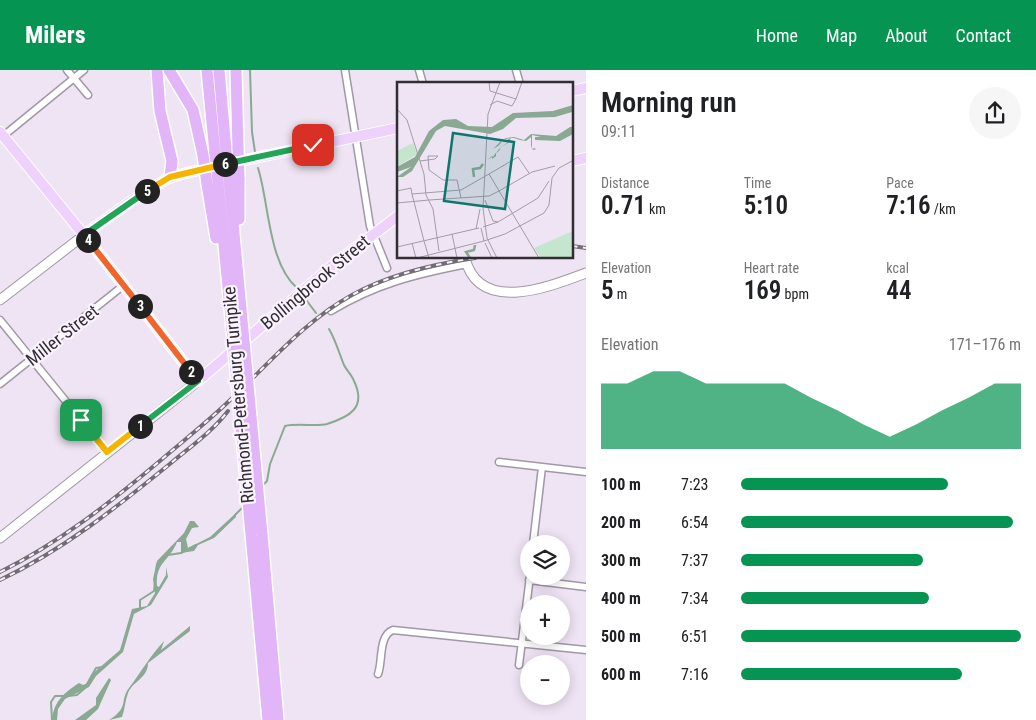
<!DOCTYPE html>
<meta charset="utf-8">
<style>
body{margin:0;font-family:"Roboto Condensed",sans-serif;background:#f6f6f6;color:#202124;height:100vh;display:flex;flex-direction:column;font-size:19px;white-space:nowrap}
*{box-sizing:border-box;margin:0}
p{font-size:16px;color:#757577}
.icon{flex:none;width:28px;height:28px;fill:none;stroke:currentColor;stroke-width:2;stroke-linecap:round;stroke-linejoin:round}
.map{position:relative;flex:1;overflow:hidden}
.side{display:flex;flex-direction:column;background:#fff;width:450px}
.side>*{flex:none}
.fabs{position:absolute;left:520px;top:465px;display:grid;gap:10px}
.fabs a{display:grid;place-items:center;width:50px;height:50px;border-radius:50%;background:#fff;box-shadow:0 2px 12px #0003;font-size:25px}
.pin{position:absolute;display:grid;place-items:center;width:42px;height:42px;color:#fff;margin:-21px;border-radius:10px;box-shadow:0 2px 8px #0006}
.km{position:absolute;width:25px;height:25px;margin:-12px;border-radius:50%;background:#222;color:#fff;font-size:14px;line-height:25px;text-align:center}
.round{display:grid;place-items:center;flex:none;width:52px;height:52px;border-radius:26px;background:#f6f6f6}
.summary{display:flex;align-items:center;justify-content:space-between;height:85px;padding:0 15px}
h1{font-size:28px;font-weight:600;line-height:38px}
.metrics{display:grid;grid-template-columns:repeat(3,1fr);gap:8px;height:85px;padding:5px 15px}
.metrics div{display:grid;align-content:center}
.metrics b{font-size:25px;font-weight:600}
.metrics small{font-size:14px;font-weight:400}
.metrics p{font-size:14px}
.chart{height:140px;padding:10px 15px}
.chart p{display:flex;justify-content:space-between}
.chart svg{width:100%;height:90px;margin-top:5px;fill:#069453;opacity:.7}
ul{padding:0 15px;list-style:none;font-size:16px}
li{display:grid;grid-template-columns:80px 60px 1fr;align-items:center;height:38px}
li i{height:12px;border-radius:6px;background:#069453}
header{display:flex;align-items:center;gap:30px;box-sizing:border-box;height:70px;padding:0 25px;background:#069453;color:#fff}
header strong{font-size:24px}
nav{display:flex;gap:28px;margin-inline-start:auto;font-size:18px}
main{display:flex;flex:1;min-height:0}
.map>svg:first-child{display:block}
.water{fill:#89a993}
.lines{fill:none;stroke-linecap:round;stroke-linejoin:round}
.stream{stroke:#89a993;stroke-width:2}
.street-casing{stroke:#a197a6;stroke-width:9}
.secondary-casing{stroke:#a197a6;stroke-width:11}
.primary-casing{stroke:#fff;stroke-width:12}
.highway-casing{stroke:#fff;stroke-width:14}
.street{stroke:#fff;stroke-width:6}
.secondary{stroke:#fff;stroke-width:9}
.primary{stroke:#eed2fb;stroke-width:10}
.highway{stroke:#e2b4f8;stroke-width:11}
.rail-casing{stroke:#726c75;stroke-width:4}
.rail{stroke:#faf3fd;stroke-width:2;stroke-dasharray:5.5;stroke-linecap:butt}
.highway-bridge-casing{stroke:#fff;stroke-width:14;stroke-linecap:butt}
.highway-bridge{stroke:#e2b4f8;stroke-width:11}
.split-1-casing{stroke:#fff;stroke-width:10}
.split-2-casing{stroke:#fff;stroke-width:10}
.split-3-casing{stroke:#fff;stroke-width:10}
.split-4-casing{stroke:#fff;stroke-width:10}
.split-5-casing{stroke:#fff;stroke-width:10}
.split-6-casing{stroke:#fff;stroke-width:10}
.split-7-casing{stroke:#fff;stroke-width:10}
.split-1{stroke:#f5b400;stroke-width:6}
.split-2{stroke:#22a559;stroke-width:6}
.split-3{stroke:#f0652b;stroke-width:6}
.split-4{stroke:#f0652b;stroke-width:6}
.split-5{stroke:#22a559;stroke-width:6}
.split-6{stroke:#f5b400;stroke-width:6}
.split-7{stroke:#22a559;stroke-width:6}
.labels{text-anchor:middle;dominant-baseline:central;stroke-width:4.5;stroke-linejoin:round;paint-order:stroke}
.street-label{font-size:18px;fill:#312d33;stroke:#faf3fd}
.inset-river{fill:none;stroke:#89a993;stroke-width:2.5}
.inset-road{fill:none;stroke:#a39ba7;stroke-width:1}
.view{fill:#0f766e;fill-opacity:0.15;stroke:#0f766e;stroke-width:2.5}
.inset-edge{fill:none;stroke:#312d33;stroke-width:2.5}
</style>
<header>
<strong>Milers</strong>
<nav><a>Home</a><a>Map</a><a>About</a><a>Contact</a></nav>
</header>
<main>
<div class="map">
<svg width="586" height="650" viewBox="0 0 586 650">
<rect width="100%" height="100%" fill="#efe4f4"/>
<path class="water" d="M 236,443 L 236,447 L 214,468 L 198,475 L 194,481 L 181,483 L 181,472 L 177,472 C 170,491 155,492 157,516 L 159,517 L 166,505 L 166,497 L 168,507 L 151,535 L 134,544 L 123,582 L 96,606 L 89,617 L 65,629 L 58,639 L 57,650 L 52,650 C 54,631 64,623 79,613 L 83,615 L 88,613 L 91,605 L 120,580 L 132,539 L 147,536 L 155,523 L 153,509 L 157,491 L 184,463 L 190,451 L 194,451 L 199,457 L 192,458 L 186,469 L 188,478 L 210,467 Z
M 190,556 L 190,561 L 148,593 C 148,608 133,611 128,623 C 125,631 125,639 122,647 L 109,650 C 130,637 119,631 129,618 C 141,602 150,586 164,571 L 161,580 Z
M 109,608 L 111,610 L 98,639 L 86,650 L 75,650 L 96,635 L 96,628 Z"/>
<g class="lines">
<path class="stream" d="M 250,0 L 252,62 L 255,82
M 258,98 C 269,132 268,193 297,218
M 304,227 L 316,243
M 262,416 L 267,411 L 270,394 L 285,356 C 299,353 316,357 327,354 C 349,347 367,338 354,311 C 352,305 347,301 344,295 C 339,283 336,271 329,259
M 235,445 L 244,436
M 168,485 L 181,483 L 196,475
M 140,538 L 140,530 L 154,521 L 157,494
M 87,614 L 96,598 L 103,597
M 68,626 L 77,625 L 85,618
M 52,650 L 51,632 L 55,626 L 63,626"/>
<g class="street-casing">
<path id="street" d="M 67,0 L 88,25
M 345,0 L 370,156 L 387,198
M 419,0 L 423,14
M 516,0 L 520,14
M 2,67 L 84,0
M 331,241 C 375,214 416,204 467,194
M 0,250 L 107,382
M 0,314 L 124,215
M 499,392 L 586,402
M 533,474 L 542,397
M 529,510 L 586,517
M 519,595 L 530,506
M 378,604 C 383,591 378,566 393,560 L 586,580"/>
</g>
<g class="secondary-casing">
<path id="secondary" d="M 465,188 C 479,245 549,217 586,203
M 0,230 L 84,165
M 0,468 L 198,311"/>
</g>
<g class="primary-casing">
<path id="primary" d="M 572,21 L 586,18
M 0,62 L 100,185 L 198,311 L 333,195 L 398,146
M 572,91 L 586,88
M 231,93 L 398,58
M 84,165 L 131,131 L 170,107 L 212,97"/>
</g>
<g class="highway-casing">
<path id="highway" d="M 157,0 L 160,41 L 172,91 L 170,107
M 169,0 L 193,40 L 203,85
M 207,0 L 215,83
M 219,0 L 226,81
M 236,0 L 238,79
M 229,110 L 241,239
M 218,112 L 232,259
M 207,114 L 216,168
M 239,149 L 239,108
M 251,464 L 268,650
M 262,465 L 278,650"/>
</g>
<use href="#street" class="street"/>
<use href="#secondary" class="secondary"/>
<use href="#primary" class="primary"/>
<use href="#highway" class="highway"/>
<g class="rail-casing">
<path id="rail" d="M 572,176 L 586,178
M 0,502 C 59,473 111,432 161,390 C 183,371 206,353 227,333 C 267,296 303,252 352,225 C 388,205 434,194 475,188
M 0,510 C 63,480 117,437 171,393 C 190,377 213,361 228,341"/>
</g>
<use href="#rail" class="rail"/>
<g class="highway-bridge-casing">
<path id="highway-bridge" d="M 238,79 L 239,108
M 226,81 L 229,110
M 215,83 L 218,112
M 203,85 L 207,114
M 241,239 L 262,465
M 232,259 L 251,464"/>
</g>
<use href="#highway-bridge" class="highway-bridge"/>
</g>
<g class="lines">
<g class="split-1-casing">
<path id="split-1" d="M 81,350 L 107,382 L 140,356"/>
</g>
<g class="split-2-casing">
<path id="split-2" d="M 140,356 L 198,311 L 191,302"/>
</g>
<g class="split-3-casing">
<path id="split-3" d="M 140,236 L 191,302"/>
</g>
<g class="split-4-casing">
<path id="split-4" d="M 88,170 L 140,236"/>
</g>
<g class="split-5-casing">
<path id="split-5" d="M 88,170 L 84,165 L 147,121"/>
</g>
<g class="split-6-casing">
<path id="split-6" d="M 147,121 L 170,107 L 225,94"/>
</g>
<g class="split-7-casing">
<path id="split-7" d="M 225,94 L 313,75"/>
</g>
<use href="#split-1" class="split-1"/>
<use href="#split-2" class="split-2"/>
<use href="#split-3" class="split-3"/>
<use href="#split-4" class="split-4"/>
<use href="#split-5" class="split-5"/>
<use href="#split-6" class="split-6"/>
<use href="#split-7" class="split-7"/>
</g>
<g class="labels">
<g class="street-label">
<text transform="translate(315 212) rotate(-40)">Bollingbrook Street</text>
<text transform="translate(62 265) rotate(-38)">Miller Street</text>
<text transform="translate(238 325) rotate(-95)">Richmond-Petersburg Turnpike</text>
</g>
</g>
<g transform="translate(397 12)">
<rect width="176" height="176" fill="#efe4f4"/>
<path d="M 16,61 L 20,72 L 0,85 L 0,69 ZM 176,149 L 176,176 L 144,176 L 137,166 Z" fill="#c4e5ce"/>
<path d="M 176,23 L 175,30 L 158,35 L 119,36 L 106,47 L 93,52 L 48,44 L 39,49 L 15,89 L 6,95 L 0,95 L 14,85 L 0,90 L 0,85 L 18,75 L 32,49 L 46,38 L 59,37 L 71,44 L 95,45 L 116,31 L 156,29 ZM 173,45 L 176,45 L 176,52 L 163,59 L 138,58 L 138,55 L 144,55 L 135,53 L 135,66 L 136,67 L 137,66 L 139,67 L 137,68 L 135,67 L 134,63 L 134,55 L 129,59 L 123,58 L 117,56 L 114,56 L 111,61 L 104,65 L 102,69 L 99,71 L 99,74 L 95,77 L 95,75 L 90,78 L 95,74 L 96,75 L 98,72 L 104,65 L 110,61 L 111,58 L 105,62 L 113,56 L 105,58 L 104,61 L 101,64 L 96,67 L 105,58 L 109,56 L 117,55 L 127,58 L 134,52 L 159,54 Z" fill="#89a993"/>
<path class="inset-river" d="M 77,95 L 76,87 L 83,86 L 86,82M 73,176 L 69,170 L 77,168 L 78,163"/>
<path class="inset-road" d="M 92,0 L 93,9 L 119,17 L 125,0M 93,23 L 100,19 L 115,24 L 119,17M 0,27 L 10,38 L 27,92 L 29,113 L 36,127 L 42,169M 41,74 L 31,74 L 32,88 L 46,98 L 60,98 L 64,116M 23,79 L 38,77 L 41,74M 92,92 L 121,75 L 132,91M 0,109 L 14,106 L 15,112 L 64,108 L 92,92 L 142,176M 102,109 L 135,90 L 158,84M 15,112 L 27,159M 32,118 L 92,114 L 102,109M 88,118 L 96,139 L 101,140M 0,121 L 32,118M 86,145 L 101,140 L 141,116 L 152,99M 84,146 L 87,159 L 108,152 L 147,131 L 152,123 L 155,96 L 162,86 L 177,78M 79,147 L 83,127M 55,152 L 60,176M 27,159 L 32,176M 15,161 L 19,176M 88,161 L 95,176M 0,165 L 82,146M 20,176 L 87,159M 100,176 L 90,156 L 86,126 L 91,32 L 103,0"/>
<path class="view" d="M 56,51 L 117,60 L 108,127 L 47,119 Z"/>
<rect width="176" height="176" class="inset-edge"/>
</g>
</svg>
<div class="fabs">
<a><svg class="icon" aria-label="layers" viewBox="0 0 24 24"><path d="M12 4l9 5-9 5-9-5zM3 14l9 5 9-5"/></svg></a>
<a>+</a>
<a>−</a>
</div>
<div class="pin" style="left:81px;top:350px;background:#1e9e55"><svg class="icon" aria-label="arrive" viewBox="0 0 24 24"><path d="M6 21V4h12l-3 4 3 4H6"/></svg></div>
<div class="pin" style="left:313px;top:75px;background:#d93025"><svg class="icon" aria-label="check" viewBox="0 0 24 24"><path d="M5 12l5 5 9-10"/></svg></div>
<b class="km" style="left:140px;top:356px">1</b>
<b class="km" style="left:191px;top:302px">2</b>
<b class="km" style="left:140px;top:236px">3</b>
<b class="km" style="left:88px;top:170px">4</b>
<b class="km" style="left:147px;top:121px">5</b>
<b class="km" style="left:225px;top:94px">6</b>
</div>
<section class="side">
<div class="summary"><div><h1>Morning run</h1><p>09:11</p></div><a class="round"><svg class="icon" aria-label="share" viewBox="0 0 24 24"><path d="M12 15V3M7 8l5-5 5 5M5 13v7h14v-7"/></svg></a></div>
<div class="metrics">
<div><p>Distance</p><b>0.71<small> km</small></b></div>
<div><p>Time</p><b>5:10</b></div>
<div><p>Pace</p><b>7:16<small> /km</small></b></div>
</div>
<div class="metrics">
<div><p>Elevation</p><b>5<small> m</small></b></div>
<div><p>Heart rate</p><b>169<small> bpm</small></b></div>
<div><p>kcal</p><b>44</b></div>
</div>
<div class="chart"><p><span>Elevation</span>171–176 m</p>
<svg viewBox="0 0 160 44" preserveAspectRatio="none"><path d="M0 44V12L10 12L20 6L30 6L40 12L50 12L60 12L70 12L80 19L90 25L100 32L110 38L120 32L130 25L140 19L150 12L160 12V44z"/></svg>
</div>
<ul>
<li><b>100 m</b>7:23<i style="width:74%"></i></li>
<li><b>200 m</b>6:54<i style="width:97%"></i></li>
<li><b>300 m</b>7:37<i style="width:65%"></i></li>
<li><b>400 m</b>7:34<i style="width:67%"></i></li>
<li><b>500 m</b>6:51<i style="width:100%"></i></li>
<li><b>600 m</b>7:16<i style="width:79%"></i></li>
</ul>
</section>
</main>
